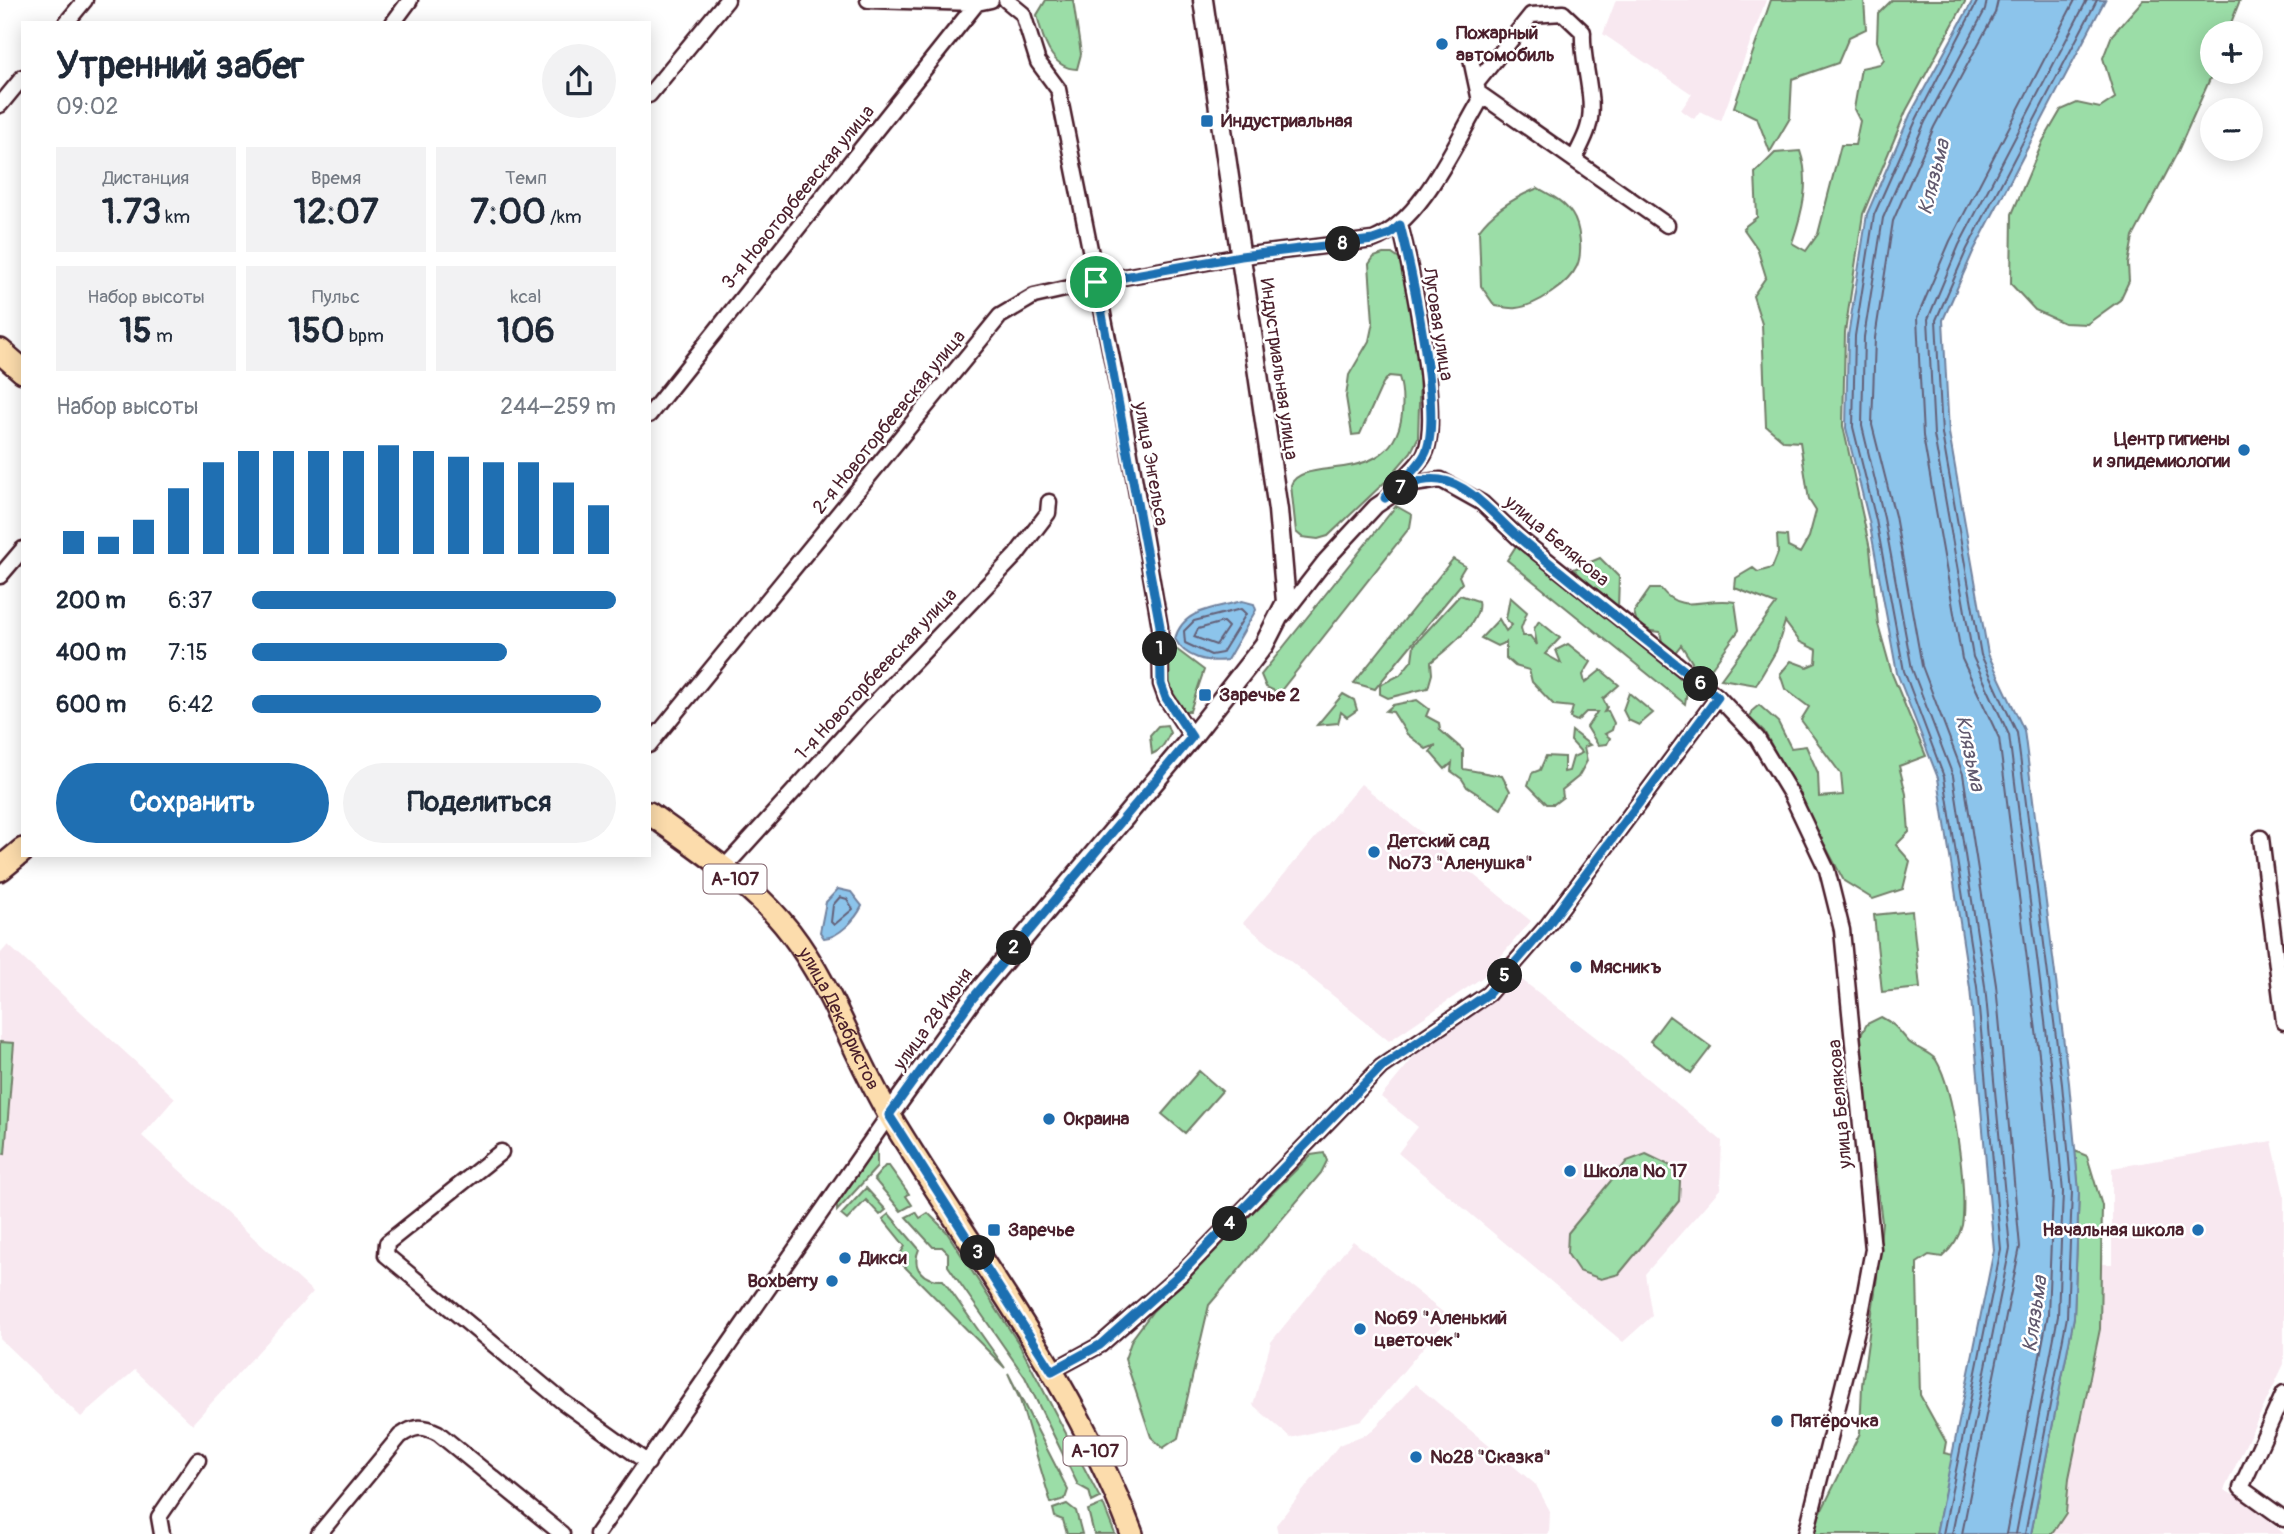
<!DOCTYPE html>
<html lang="ru">
<meta charset="utf-8">
<style>
body{margin:0;font-family:Pangolin,sans-serif;background:#f2f2f3;color:#1f2937;height:100vh;display:flex;flex-direction:column;font-size:26px;white-space:nowrap}
*{box-sizing:border-box;margin:0}
p{font-size:23px;color:#747a83}
.icon{flex:none;width:38px;height:38px;fill:none;stroke:currentColor;stroke-width:2;stroke-linecap:round;stroke-linejoin:round}
.map{position:relative;flex:1;overflow:hidden}
.sheet{position:absolute;left:21px;top:21px;width:630px;height:836px;display:flex;flex-direction:column;background:#fff;border-radius:0px;box-shadow:0 4px 18px #0003}
.sheet>*{flex:none}
.buttons{position:absolute;left:2200px;top:21px;display:grid;gap:14px}
.buttons a{display:grid;place-items:center;width:63px;height:63px;border-radius:50%;background:#fff;box-shadow:0 4px 18px #0003;font-size:35px}
.pin{position:absolute;display:grid;place-items:center;width:60px;height:60px;color:#fff;margin:-30px;border:4px solid #fff;border-radius:50%;box-shadow:0 2px 7px #0007}
.km{position:absolute;width:35px;height:35px;margin:-18px;border-radius:50%;background:#222;color:#fff;font-size:19px;line-height:35px;text-align:center}
.round{display:grid;place-items:center;flex:none;width:74px;height:74px;border-radius:37px;background:#f2f2f3}
.headline{display:flex;align-items:center;justify-content:space-between;height:119px;padding:0 35px}
h1{font-size:38px;font-weight:700;line-height:52px}
.figures{display:grid;grid-template-columns:repeat(3,1fr);gap:10px;height:119px;padding:7px 35px}
.figures div{display:grid;align-content:center;border-radius:0px;background:#f2f2f3;text-align:center}
.figures b{font-size:35px;font-weight:700}
.figures small{font-size:19px;font-weight:400}
.figures p{font-size:19px}
.chart{height:196px;padding:14px 35px}
.chart p{display:flex;justify-content:space-between}
.chart svg{width:100%;height:126px;margin-top:7px;stroke:#1f6fb2;stroke-width:6}
.action{display:flex;gap:14px;margin-top:auto;padding:14px 35px}
.action a{flex:1;height:80px;border-radius:42px;background:#1f6fb2;color:#fff;font-size:28px;font-weight:700;line-height:80px;text-align:center}
.action a+a{background:#f2f2f3;color:#1f2937}
ul{padding:0 35px;list-style:none;font-size:23px}
li{display:grid;grid-template-columns:112px 84px 1fr;align-items:center;height:52px}
li i{height:18px;border-radius:9px;background:#1f6fb2}
.map>svg:first-child{display:block}
.built{fill:#f8e8f0}
.green{fill:#9bdda7;stroke:#727e69;stroke-width:2}
.water{fill:#8cc4eb;stroke:#72829e;stroke-width:2}
.lines{fill:none;stroke-linecap:round;stroke-linejoin:round}
.shore{stroke:#646178;stroke-width:2}
.minor-casing{stroke:#4a1f2b;stroke-width:19}
.tertiary-casing{stroke:#4a1f2b;stroke-width:23}
.primary-casing{stroke:#4a1f2b;stroke-width:26}
.trunk-casing{stroke:#4a1f2b;stroke-width:28}
.minor{stroke:#fff;stroke-width:14}
.tertiary{stroke:#fff;stroke-width:18}
.primary{stroke:#fcdcac;stroke-width:21}
.trunk{stroke:#fcdcac;stroke-width:23}
.route-casing{stroke:#fff;stroke-width:14}
.route{stroke:#1f6fb2;stroke-width:9}
.poi-dot{fill:#1f6fb2;stroke:#fff;stroke-width:2.5}
.labels{text-anchor:middle;dominant-baseline:central;stroke-width:5;stroke-linejoin:round;paint-order:stroke}
.shield{fill:#fff;stroke:#80626b;stroke-width:2}
.shield-label{font-size:18px;font-weight:bold;fill:#4a1f2b}
.poi-label{font-size:19px;font-weight:bold;fill:#4a1f2b;stroke:#fff;text-anchor:start}
.street-label{font-size:19px;fill:#4a1f2b;stroke:#fff}
.water-label{font-size:21px;font-style:italic;fill:#61596e;stroke:#fff}
</style>
<div class="map">
<svg width="2284" height="1534" viewBox="0 0 2284 1534">
<rect width="100%" height="100%" fill="#fff"/>
<filter id="ink" filterUnits="userSpaceOnUse"><feTurbulence type="fractalNoise" baseFrequency=".0143" numOctaves="2"/><feDisplacementMap in="SourceGraphic" scale="14" xChannelSelector="R" yChannelSelector="G"/><feConvolveMatrix kernelMatrix="1 2 1 2 8 2 1 2 1" color-interpolation-filters="sRGB"/></filter>
<g filter="url(#ink)">
<path class="built" d="M 1616,0 L 1766,0 L 1721,121 L 1700,111 L 1694,119 L 1681,110 L 1692,94 L 1603,34 Z
M 1361,784 L 1531,921 L 1483,977 L 1389,1041 L 1243,923 Z
M 8,945 L 175,1098 L 142,1136 L 313,1292 L 192,1424 L 135,1370 L 81,1417 L 0,1339 L 0,954 Z
M 1513,973 L 1620,1056 L 1722,1141 L 1720,1189 L 1645,1274 L 1652,1316 L 1623,1342 L 1398,1153 L 1418,1127 L 1381,1097 L 1423,1046 L 1482,1007 Z
M 2272,1141 L 2284,1195 L 2284,1364 L 2224,1490 L 2253,1505 L 2284,1534 L 2051,1534 L 2084,1264 L 2112,1264 L 2112,1168 Z
M 1353,1241 L 1449,1317 L 1362,1420 L 1291,1438 L 1253,1405 L 1271,1342 Z
M 1415,1384 L 1536,1485 L 1550,1511 L 1549,1534 L 1278,1534 L 1276,1525 L 1339,1445 L 1371,1432 Z"/>
<path class="green" d="M 1046,0 L 1073,0 L 1081,54 L 1077,69 C 1050,69 1042,36 1037,15 Z
M 1771,0 L 1864,0 L 1866,29 L 1849,37 L 1838,63 L 1792,79 L 1790,118 L 1770,152 L 1757,118 L 1734,107 Z
M 1892,0 L 1966,0 L 1906,111 L 1863,214 L 1845,332 L 1843,426 L 1870,549 L 1878,624 L 1892,674 L 1926,756 L 1899,766 L 1906,794 L 1909,832 L 1896,845 L 1910,861 L 1903,889 L 1873,899 L 1844,881 L 1764,731 L 1750,718 L 1753,710 L 1759,705 L 1778,722 L 1791,748 L 1806,746 L 1818,773 L 1819,797 L 1843,795 L 1841,774 L 1801,720 L 1809,707 L 1785,689 L 1780,674 L 1791,661 L 1807,667 L 1816,663 L 1817,650 L 1800,642 L 1785,622 L 1776,651 L 1756,685 L 1721,679 L 1776,604 L 1735,588 L 1736,578 L 1753,568 L 1758,572 L 1772,568 L 1778,553 L 1777,535 L 1787,536 L 1788,547 L 1800,553 L 1809,537 L 1816,511 L 1809,500 L 1800,442 L 1784,441 L 1766,426 L 1762,324 L 1753,296 L 1766,277 L 1757,248 L 1743,228 L 1757,217 L 1755,173 L 1775,153 L 1800,151 C 1811,182 1802,213 1792,243 L 1806,251 L 1818,234 L 1841,145 L 1855,145 L 1860,121 L 1854,109 L 1861,68 L 1880,64 L 1884,59 L 1877,41 L 1878,14 Z
M 2143,0 L 2240,0 L 2227,33 L 2212,33 L 2213,72 L 2177,153 L 2133,237 L 2128,264 L 2129,281 L 2120,300 L 2087,324 L 2064,323 L 2035,310 L 2011,284 L 2012,214 L 2043,141 L 2061,110 L 2077,103 L 2100,108 L 2115,98 L 2103,58 L 2112,35 Z
M 1538,188 C 1551,195 1563,201 1572,214 C 1580,226 1583,252 1577,266 C 1569,284 1536,306 1516,308 C 1510,309 1502,307 1495,306 L 1481,286 L 1479,230 C 1493,211 1516,197 1538,188 Z
M 1383,254 L 1392,254 L 1402,261 L 1420,370 L 1418,438 L 1411,452 L 1386,481 L 1328,536 L 1318,539 L 1302,537 L 1296,532 L 1291,485 C 1302,454 1393,490 1402,414 C 1403,402 1403,389 1399,377 L 1389,376 L 1383,383 L 1360,434 L 1352,435 L 1346,397 L 1349,375 L 1369,341 L 1373,322 L 1369,264 L 1374,257 Z
M 1396,506 L 1412,515 L 1410,527 L 1279,693 L 1266,687 L 1261,675 Z
M 1523,545 L 1689,679 L 1685,704 L 1507,560 L 1516,546 Z
M 1600,558 L 1619,577 L 1618,609 L 1605,596 L 1590,587 L 1574,569 Z
M 1453,559 L 1465,566 L 1459,576 L 1462,583 L 1375,689 L 1354,683 Z
M 1650,589 L 1661,589 C 1682,616 1705,596 1735,602 L 1739,630 L 1707,674 L 1701,676 L 1681,645 L 1673,655 L 1663,646 L 1660,632 L 1651,631 L 1637,623 L 1634,612 Z
M 1460,595 L 1478,601 C 1483,622 1446,650 1431,662 L 1432,674 L 1428,688 L 1388,698 L 1380,694 L 1380,685 L 1400,675 L 1412,660 L 1414,645 Z
M 1510,597 L 1527,612 L 1521,628 L 1523,636 L 1530,636 L 1537,645 L 1534,629 L 1539,621 L 1560,638 L 1545,654 L 1561,663 L 1556,650 L 1568,644 L 1591,662 L 1583,675 L 1585,683 L 1601,670 L 1619,685 L 1603,699 L 1607,707 L 1604,712 L 1608,711 L 1614,723 L 1612,730 L 1605,734 L 1610,738 L 1607,744 L 1598,745 L 1587,727 L 1597,712 L 1586,712 L 1577,721 L 1570,718 L 1573,707 L 1554,705 L 1532,682 L 1529,670 L 1515,666 L 1506,658 L 1506,642 L 1497,646 L 1481,638 L 1499,619 L 1506,631 L 1512,625 L 1506,619 Z
M 1176,649 L 1204,670 L 1190,711 L 1182,711 L 1168,688 L 1169,652 Z
M 1629,693 L 1653,713 L 1639,725 L 1628,720 L 1623,710 Z
M 1343,694 L 1354,700 L 1357,710 L 1347,717 L 1341,712 L 1338,723 L 1317,725 Z
M 1417,700 L 1429,709 L 1426,716 L 1439,723 L 1440,730 L 1463,750 L 1463,769 L 1502,776 L 1510,791 L 1501,809 L 1467,787 L 1462,779 L 1451,771 L 1452,763 L 1445,769 L 1430,752 L 1436,745 L 1426,749 L 1407,734 L 1393,712 L 1386,711 L 1393,705 Z
M 1167,725 L 1170,733 C 1165,743 1162,750 1152,754 L 1150,735 L 1158,726 Z
M 1572,731 L 1590,745 L 1584,747 L 1587,761 L 1578,777 L 1562,790 L 1563,797 L 1554,804 L 1547,804 L 1528,785 L 1532,773 L 1540,770 L 1546,756 L 1564,757 L 1564,772 L 1569,771 L 1573,757 L 1582,753 L 1571,741 Z
M 1912,911 L 1920,988 L 1882,992 L 1874,915 Z
M 1669,1016 L 1711,1047 L 1691,1073 L 1650,1041 Z
M 1881,1017 C 1895,1024 1899,1031 1909,1042 C 1917,1049 1930,1052 1936,1060 C 1954,1089 1968,1192 1962,1225 C 1959,1239 1952,1248 1942,1257 L 1929,1255 L 1917,1263 L 1917,1276 L 1920,1395 L 1946,1442 L 1944,1453 L 1953,1455 L 1936,1534 L 1810,1534 L 1860,1433 L 1862,1385 L 1877,1277 L 1882,1222 L 1858,1040 L 1867,1024 Z
M 0,1042 L 14,1043 L 5,1154 L 0,1153 Z
M 1199,1071 L 1222,1091 L 1185,1133 L 1162,1114 Z
M 877,1147 L 877,1167 L 837,1211 L 837,1200 Z
M 2075,1151 L 2087,1156 L 2102,1206 L 2100,1329 L 2069,1478 L 2066,1513 L 2052,1534 L 2031,1534 L 2074,1317 L 2079,1192 Z
M 1324,1153 L 1327,1161 L 1321,1173 L 1209,1305 L 1178,1438 L 1163,1448 L 1151,1437 L 1125,1359 L 1132,1339 L 1153,1311 L 1311,1155 Z
M 1646,1154 L 1669,1165 L 1680,1181 L 1679,1201 L 1619,1274 L 1601,1279 L 1579,1271 L 1567,1253 L 1568,1233 L 1627,1161 Z
M 885,1166 L 889,1166 L 909,1194 L 906,1196 L 912,1205 L 901,1211 L 874,1179 Z
M 866,1188 L 886,1210 L 880,1215 L 866,1200 L 847,1220 L 841,1215 Z
M 916,1212 L 920,1218 L 928,1213 L 946,1231 L 1019,1344 L 1100,1498 L 1092,1502 L 1089,1491 L 1078,1485 L 1025,1377 L 948,1266 L 948,1253 L 942,1247 L 933,1247 L 906,1217 Z
M 889,1214 L 919,1249 C 911,1268 923,1281 943,1280 L 1005,1368 L 897,1259 L 905,1246 L 883,1219 Z
M 1008,1373 L 1068,1490 L 1065,1499 L 1051,1503 L 1020,1400 Z
M 1067,1504 L 1076,1511 L 1082,1534 L 1067,1534 L 1063,1520 L 1055,1517 L 1053,1509 Z
M 1103,1504 L 1115,1534 L 1094,1534 L 1088,1510 Z"/>
<path class="water" d="M 1973,0 L 2105,0 L 1973,252 L 1943,320 L 1949,433 L 1988,654 L 2024,730 L 2069,1083 L 2079,1192 L 2074,1317 L 2031,1534 L 1936,1534 L 1994,1250 L 1970,988 L 1938,778 L 1897,673 L 1869,521 L 1846,428 L 1848,336 L 1867,214 L 1910,115 Z
M 1242,601 L 1254,604 L 1256,610 L 1227,660 C 1207,663 1185,658 1175,639 C 1182,609 1216,608 1242,601 Z
M 838,889 L 851,892 L 862,906 C 856,919 838,938 824,938 L 820,932 L 826,902 Z"/>
<g class="lines">
<path class="shore" d="M 1241,609 L 1246,614 L 1222,653 L 1211,655 L 1185,643 L 1184,631 L 1194,621 Z
M 1223,622 L 1228,627 L 1216,645 L 1194,637 L 1198,629 Z
M 840,897 L 847,899 L 853,909 L 834,925 L 831,922 L 833,905 Z
M 1943,1534 L 2001,1249 L 1977,987 L 1944,777 L 1904,671 L 1876,520 L 1853,427 L 1855,336 L 1874,215 L 1917,118 L 1978,0
M 1952,1534 L 2010,1248 L 1985,986 L 1953,776 L 1912,669 L 1884,518 L 1862,426 L 1864,337 L 1883,218 L 1925,122 L 1985,10 L 1987,0
M 1962,1534 L 2020,1247 L 1996,985 L 1963,774 L 1922,666 L 1895,516 L 1872,425 L 1875,338 L 1893,221 L 1934,127 L 1995,13 L 1998,0
M 2006,1534 L 2048,1314 L 2053,1193 L 2043,1086 L 1999,738 L 1962,659 L 1923,436 L 1917,318 L 1950,241 L 2075,0
M 2016,1534 L 2058,1316 L 2063,1192 L 2053,1085 L 2009,735 L 1973,657 L 1934,435 L 1928,319 L 1959,245 L 2087,0
M 2025,1534 L 2067,1317 L 2072,1192 L 2062,1084 L 2017,733 L 1981,655 L 1942,434 L 1936,320 L 1967,249 L 2097,0"/>
<g class="minor-casing">
<path id="minor" d="M 868,0 L 977,3 L 991,0
M 1006,0 L 1023,14 L 1038,62 L 1058,89 L 1124,419 L 1160,627 L 1161,684 L 1166,698 L 1192,737
M 1563,13 L 1583,32 C 1581,63 1597,99 1588,128 C 1585,139 1578,150 1574,160
M 66,23 L 85,0
M 393,23 L 410,0
M 1478,81 L 1531,15 L 1563,13
M 1480,94 L 1667,225
M 649,95 L 727,0
M 0,105 L 23,77
M 649,415 L 977,3
M 1393,489 C 1403,478 1419,466 1425,453 C 1442,418 1411,267 1400,225
M 0,576 L 23,549
M 1283,615 L 1325,561 L 1376,506 L 1407,485 L 1441,480 L 1482,503 L 1518,537 L 1718,697 L 1757,738 L 1792,796 L 1827,870 L 1842,930 L 1873,1249 L 1861,1314 L 1806,1534
M 649,745 L 1000,316 L 1034,296 L 1096,282 L 1241,256 L 1373,240 C 1422,221 1454,145 1480,101 L 1471,59
M 2261,838 L 2284,1022
M 723,869 L 862,716 L 1016,555 L 1048,513 L 1049,502
M 501,1152 L 387,1243 L 386,1255 L 563,1402 L 648,1463
M 1052,1371 L 1100,1345 L 1182,1273 L 1381,1067 L 1488,994 L 1548,925 L 1718,697
M 2284,1393 L 2241,1488 L 2284,1519
M 162,1534 L 159,1517 L 198,1460
M 319,1534 L 400,1436 C 414,1426 423,1425 438,1433 L 562,1534
M 597,1534 L 889,1115"/>
</g>
<g class="tertiary-casing">
<path id="tertiary" d="M 889,1115 L 973,998 L 1192,737 L 1264,645 L 1286,602 L 1278,510 L 1203,0"/>
</g>
<g class="primary-casing">
<g id="primary">
<path id="s1" d="M 649,813 C 698,849 753,884 790,932 C 833,988 855,1058 891,1118 C 974,1255 1075,1383 1132,1534"/>
</g>
</g>
<g class="trunk-casing">
<path id="trunk" d="M 0,351 L 23,371
M 0,869 L 23,850"/>
</g>
<use href="#minor" class="minor"/>
<use href="#tertiary" class="tertiary"/>
<use href="#primary" class="primary"/>
<use href="#trunk" class="trunk"/>
</g>
</g>
<g class="lines" filter="url(#ink)">
<g class="route-casing">
<path id="route" d="M 1400,225 C 1411,268 1444,418 1425,454 C 1417,470 1397,485 1385,498 C 1401,487 1420,477 1440,480 C 1470,484 1495,517 1517,536 C 1582,591 1651,644 1718,697 L 1548,925 L 1488,994 L 1381,1067 L 1182,1272 L 1100,1345 L 1052,1371 L 889,1115 L 973,998 L 1192,737 L 1166,698 L 1161,684 L 1160,626 L 1096,282 L 1241,256 L 1373,240 L 1390,234 Z"/>
</g>
<use href="#route" class="route"/>
</g>
<g class="poi-dot">
<circle cx="1442" cy="44" r="7"/>
<rect x="1200" y="114" width="14" height="14" rx="3.5"/>
<circle cx="2244" cy="450" r="7"/>
<rect x="1198" y="688" width="14" height="14" rx="3.5"/>
<circle cx="1374" cy="852" r="7"/>
<circle cx="1576" cy="967" r="7"/>
<circle cx="1049" cy="1119" r="7"/>
<circle cx="1570" cy="1171" r="7"/>
<rect x="987" y="1223" width="14" height="14" rx="3.5"/>
<circle cx="2198" cy="1230" r="7"/>
<circle cx="845" cy="1258" r="7"/>
<circle cx="832" cy="1281" r="7"/>
<circle cx="1360" cy="1329" r="7"/>
<circle cx="1777" cy="1421" r="7"/>
<circle cx="1416" cy="1457" r="7"/>
</g>
<g class="labels">
<g class="shield">
<rect x="703.5" y="864.5" width="63" height="29" rx="5"/>
<rect x="1063.5" y="1436.5" width="63" height="29" rx="5"/>
</g>
<g class="shield-label">
<text x="735" y="879">А-107</text>
<text x="1095" y="1451">А-107</text>
</g>
<g class="poi-label">
<text x="1456" y="33">Пожарный<tspan x="1456" dy="22">автомобиль</tspan></text>
<text x="1221" y="121">Индустриальная</text>
<text x="2230" y="439" text-anchor="end">Центр гигиены<tspan x="2230" dy="22">и эпидемиологии</tspan></text>
<text x="1219" y="695">Заречье 2</text>
<text x="1388" y="841">Детский сад<tspan x="1388" dy="22">№73 "Аленушка"</tspan></text>
<text x="1590" y="967">Мясникъ</text>
<text x="1063" y="1119">Окраина</text>
<text x="1584" y="1171">Школа № 17</text>
<text x="1008" y="1230">Заречье</text>
<text x="2184" y="1230" text-anchor="end">Начальная школа</text>
<text x="859" y="1258">Дикси</text>
<text x="818" y="1281" text-anchor="end">Boxberry</text>
<text x="1374" y="1318">№69 "Аленький<tspan x="1374" dy="22">цветочек"</tspan></text>
<text x="1791" y="1421">Пятёрочка</text>
<text x="1430" y="1457">№28 "Сказка"</text>
</g>
<g class="street-label">
<text transform="translate(798 197) rotate(-51)">3-я Новоторбеевская улица</text>
<text transform="translate(1438 324) rotate(81)">Луговая улица</text>
<text transform="translate(1279 369) rotate(82)">Индустриальная улица</text>
<text transform="translate(889 422) rotate(-51)">2-я Новоторбеевская улица</text>
<text transform="translate(1151 464) rotate(80)">улица Энгельса</text>
<text transform="translate(1557 541) rotate(40)">улица Белякова</text>
<text transform="translate(876 674) rotate(-47)">1-я Новоторбеевская улица</text>
<text transform="translate(933 1019) rotate(-54)">улица 28 Июня</text>
<text stroke="none"><textPath href="#s1" startOffset="285">улица Декабристов</textPath></text>
<text transform="translate(1840 1104) rotate(-95)">улица Белякова</text>
</g>
<g class="water-label">
<text transform="translate(1934 177) rotate(-76)">Клязьма</text>
<text transform="translate(1970 753) rotate(78)">Клязьма</text>
<text transform="translate(2035 1314) rotate(-82)">Клязьма</text>
</g>
</g>
</svg>
<div class="buttons">
<a>+</a>
<a>−</a>
</div>
<div class="pin" style="left:1096px;top:282px;background:#1e9e55"><svg class="icon" aria-label="arrive" viewBox="0 0 24 24"><path d="M6 21V4h12l-3 4 3 4H6"/></svg></div>
<b class="km" style="left:1160px;top:649px">1</b>
<b class="km" style="left:1014px;top:948px">2</b>
<b class="km" style="left:978px;top:1253px">3</b>
<b class="km" style="left:1230px;top:1224px">4</b>
<b class="km" style="left:1505px;top:976px">5</b>
<b class="km" style="left:1701px;top:684px">6</b>
<b class="km" style="left:1401px;top:488px">7</b>
<b class="km" style="left:1343px;top:244px">8</b>
<section class="sheet">
<div class="headline"><div><h1>Утренний забег</h1><p>09:02</p></div><a class="round"><svg class="icon" aria-label="share" viewBox="0 0 24 24"><path d="M12 15V3M7 8l5-5 5 5M5 13v7h14v-7"/></svg></a></div>
<div class="figures">
<div><p>Дистанция</p><b>1.73<small> km</small></b></div>
<div><p>Время</p><b>12:07</b></div>
<div><p>Темп</p><b>7:00<small> /km</small></b></div>
</div>
<div class="figures">
<div><p>Набор высоты</p><b>15<small> m</small></b></div>
<div><p>Пульс</p><b>150<small> bpm</small></b></div>
<div><p>kcal</p><b>106</b></div>
</div>
<div class="chart"><p><span>Набор высоты</span>244–259 m</p>
<svg viewBox="0 0 160 44" preserveAspectRatio="none"><path d="M5 44V36M15 44V38M25 44V32M35 44V21M45 44V12M55 44V8M65 44V8M75 44V8M85 44V8M95 44V6M105 44V8M115 44V10M125 44V12M135 44V12M145 44V19M155 44V27"/></svg>
</div>
<ul>
<li><b>200 m</b>6:37<i style="width:100%"></i></li>
<li><b>400 m</b>7:15<i style="width:70%"></i></li>
<li><b>600 m</b>6:42<i style="width:96%"></i></li>
</ul>
<div class="action"><a>Сохранить</a><a>Поделиться</a></div>
</section>
</div>
